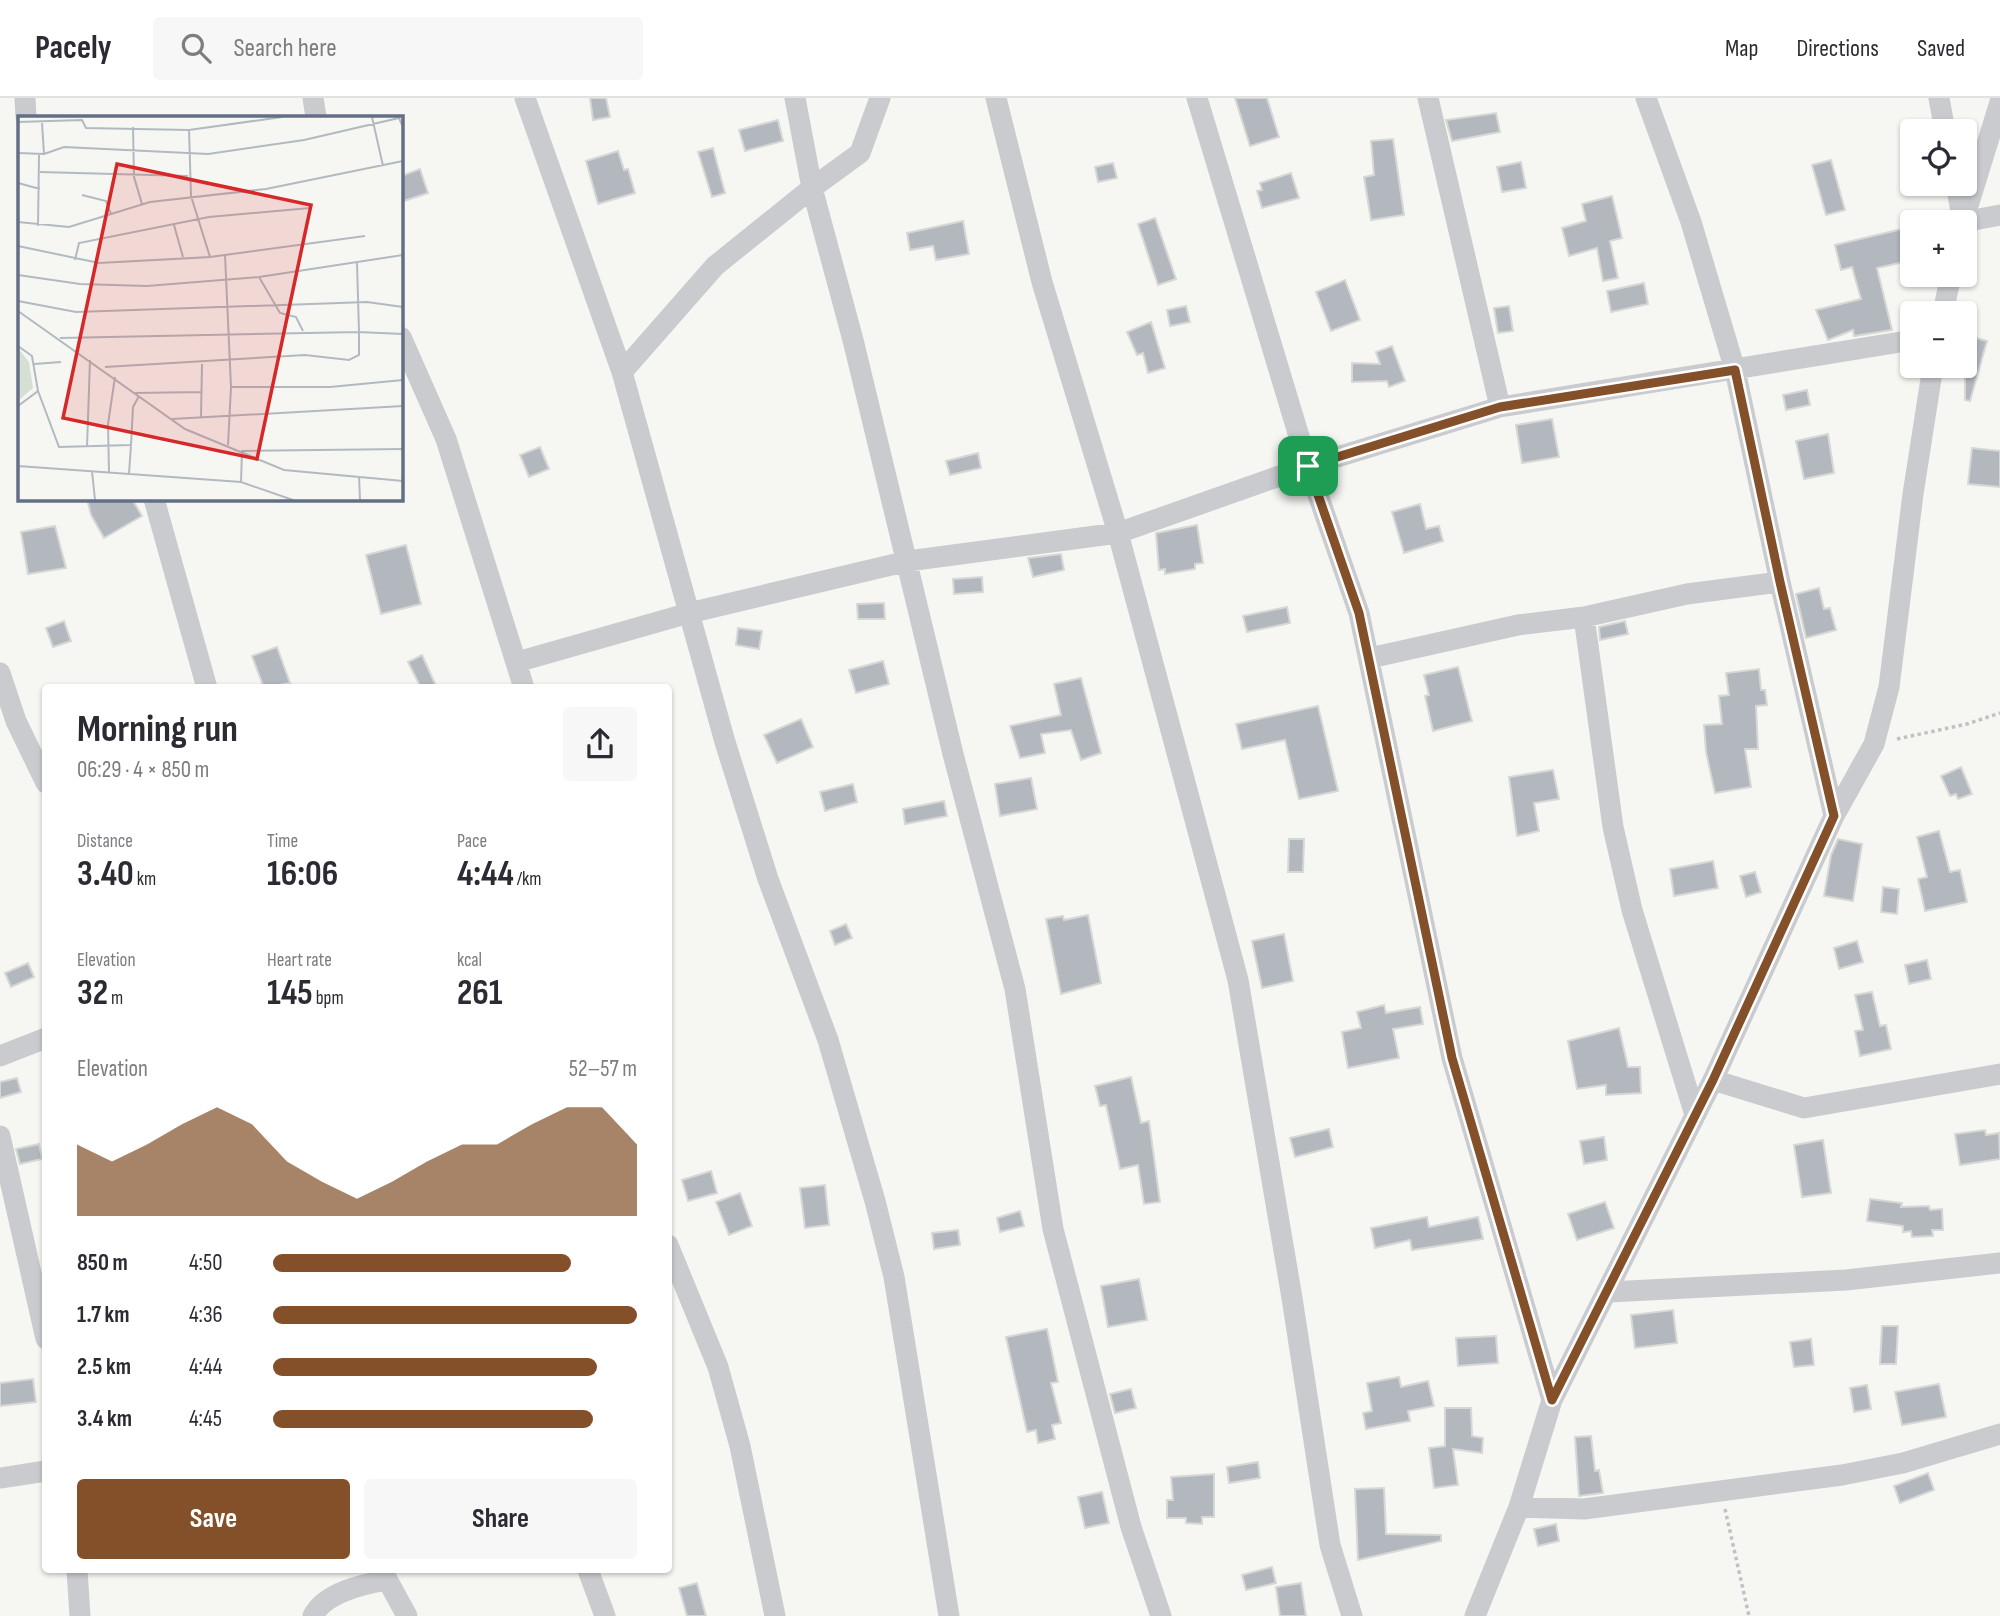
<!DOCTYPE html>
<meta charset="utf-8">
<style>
body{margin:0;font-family:"Sofia Sans Condensed",sans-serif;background:#f7f7f7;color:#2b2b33;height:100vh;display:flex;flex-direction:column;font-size:26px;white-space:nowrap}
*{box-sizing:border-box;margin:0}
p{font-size:23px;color:#7c7c81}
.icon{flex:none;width:38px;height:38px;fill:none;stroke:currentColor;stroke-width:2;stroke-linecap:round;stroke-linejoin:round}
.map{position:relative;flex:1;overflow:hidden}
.drawer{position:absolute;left:42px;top:586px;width:630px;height:889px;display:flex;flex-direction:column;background:#fff;border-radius:7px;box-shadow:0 2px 5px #0004}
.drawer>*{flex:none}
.tools{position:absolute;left:1900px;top:21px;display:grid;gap:14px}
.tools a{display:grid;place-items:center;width:77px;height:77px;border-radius:7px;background:#fff;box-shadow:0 2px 5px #0004;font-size:35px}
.pin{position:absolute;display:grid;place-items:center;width:60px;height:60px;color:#fff;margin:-30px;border-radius:14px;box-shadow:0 4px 10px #0006}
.round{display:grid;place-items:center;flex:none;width:74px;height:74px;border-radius:7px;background:#f7f7f7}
.overview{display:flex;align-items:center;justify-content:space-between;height:119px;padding:0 35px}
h1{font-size:38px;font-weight:700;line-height:52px}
.stats{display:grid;grid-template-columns:repeat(3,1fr);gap:10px;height:119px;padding:7px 35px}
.stats div{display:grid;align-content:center}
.stats b{font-size:35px;font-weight:700}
.stats small{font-size:19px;font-weight:400}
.stats p{font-size:19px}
.chart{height:196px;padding:14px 35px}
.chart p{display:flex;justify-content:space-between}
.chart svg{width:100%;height:126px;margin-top:7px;fill:#835029;opacity:.7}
.action{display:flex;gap:14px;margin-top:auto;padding:14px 35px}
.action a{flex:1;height:80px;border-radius:7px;background:#835029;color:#fff;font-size:28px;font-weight:700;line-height:80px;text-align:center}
.action a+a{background:#f7f7f7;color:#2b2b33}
ul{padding:0 35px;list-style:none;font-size:23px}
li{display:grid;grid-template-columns:112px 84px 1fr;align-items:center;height:52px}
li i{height:18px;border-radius:9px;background:#835029}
header{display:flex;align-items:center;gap:42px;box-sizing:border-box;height:98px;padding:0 35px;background:#fff;border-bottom:2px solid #e1e1e2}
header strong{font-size:33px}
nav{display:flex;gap:38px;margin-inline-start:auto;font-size:24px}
.search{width:490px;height:63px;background:#f7f7f7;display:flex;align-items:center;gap:18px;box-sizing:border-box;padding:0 24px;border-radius:7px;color:#7c7c81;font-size:26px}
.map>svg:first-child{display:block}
.building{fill:#b3b8bf;stroke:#d7d8d6;stroke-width:2}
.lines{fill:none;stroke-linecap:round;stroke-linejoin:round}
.path{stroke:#c0c1c4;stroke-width:3.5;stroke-dasharray:3.5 3.5;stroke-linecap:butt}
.minor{stroke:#c9cbcf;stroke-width:21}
.route-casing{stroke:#fff;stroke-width:14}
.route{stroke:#835029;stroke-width:9}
.inset-road{fill:none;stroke:#b3b9c0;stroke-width:2}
.view{fill:#d62828;fill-opacity:0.15;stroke:#d62828;stroke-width:3.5}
.inset-edge{fill:none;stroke:#646f86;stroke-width:3.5}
</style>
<header>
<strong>Pacely</strong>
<div class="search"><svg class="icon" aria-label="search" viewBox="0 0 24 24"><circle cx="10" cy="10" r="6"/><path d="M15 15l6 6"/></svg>Search here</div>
<nav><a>Map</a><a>Directions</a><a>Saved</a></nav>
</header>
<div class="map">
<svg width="2000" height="1518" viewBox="0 0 2000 1518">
<rect width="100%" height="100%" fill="#f6f7f3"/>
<path class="building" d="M 590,0 L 606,0 L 610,19 L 593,22 Z
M 1235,0 L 1267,0 L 1279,39 L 1250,48 Z
M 1496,15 L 1500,34 L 1452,43 L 1446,22 Z
M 778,22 L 783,43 L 745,53 L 739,32 Z
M 1393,41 L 1404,117 L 1371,122 L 1364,79 L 1374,77 L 1371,43 Z
M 713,50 L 725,95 L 712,99 L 698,54 Z
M 618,53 L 624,72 L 628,71 L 635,95 L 598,106 L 586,63 Z
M 1831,62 L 1845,112 L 1826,117 L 1812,67 Z
M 1521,64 L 1526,90 L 1502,94 L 1497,69 Z
M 1113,65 L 1117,80 L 1098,84 L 1095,69 Z
M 420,71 L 428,95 L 401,104 L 401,78 Z
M 1291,75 L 1299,100 L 1262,110 L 1257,93 L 1262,92 L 1260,85 Z
M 1612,98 L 1622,140 L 1610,143 L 1618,180 L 1603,183 L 1597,150 L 1569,158 L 1562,130 L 1586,123 L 1582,106 Z
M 1155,120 L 1176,181 L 1158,187 L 1138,126 Z
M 963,123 L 969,156 L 936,162 L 933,148 L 910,152 L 907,135 Z
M 1906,130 L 1913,162 L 1877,170 L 1892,232 L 1854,238 L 1853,232 L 1828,242 L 1816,212 L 1861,201 L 1852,169 L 1841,172 L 1835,147 Z
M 1345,182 L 1360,222 L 1331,233 L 1316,194 Z
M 1644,185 L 1648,206 L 1611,214 L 1607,193 Z
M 1186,208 L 1190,224 L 1170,228 L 1167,212 Z
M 1509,208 L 1513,233 L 1498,235 L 1494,210 Z
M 1151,224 L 1165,270 L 1148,275 L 1143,255 L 1137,257 L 1127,234 Z
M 1965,237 L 1987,243 L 1970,303 L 1965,302 Z
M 1392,248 L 1405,283 L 1389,289 L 1387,283 L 1352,284 L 1352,265 L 1380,266 L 1376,254 Z
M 1807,292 L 1810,307 L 1786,312 L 1783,297 Z
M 1552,321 L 1559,359 L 1522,365 L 1516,327 Z
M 1828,336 L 1834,375 L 1804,381 L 1796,343 Z
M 540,349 L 549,371 L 529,379 L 520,357 Z
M 1972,350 L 2000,353 L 2000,389 L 1968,386 Z
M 978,355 L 981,370 L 950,377 L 946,363 Z
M 87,401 L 132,401 L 142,418 L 104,440 L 91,417 Z
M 1420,406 L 1426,431 L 1439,428 L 1443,443 L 1404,455 L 1392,414 Z
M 1197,427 L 1203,465 L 1195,466 L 1195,471 L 1165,476 L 1165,471 L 1159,472 L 1156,435 Z
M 55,428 L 66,470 L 28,476 L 21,434 Z
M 406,447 L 421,506 L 381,516 L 366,457 Z
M 1061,456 L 1064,472 L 1033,479 L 1028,460 Z
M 982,479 L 983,494 L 954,496 L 953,481 Z
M 1819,490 L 1824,511 L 1830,510 L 1836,532 L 1806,540 L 1796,496 Z
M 884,505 L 885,521 L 858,521 L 857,506 Z
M 1287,509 L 1290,525 L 1247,534 L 1243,518 Z
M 64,523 L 71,543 L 53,549 L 46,530 Z
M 1625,523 L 1628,536 L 1600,542 L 1599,529 Z
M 738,530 L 762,533 L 759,551 L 736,547 Z
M 277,549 L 290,585 L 264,590 L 252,558 Z
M 422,557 L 437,590 L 421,590 L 408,564 Z
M 883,563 L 889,586 L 856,595 L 849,572 Z
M 1458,569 L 1472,623 L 1433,633 L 1425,598 L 1429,597 L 1424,577 Z
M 1759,571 L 1761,592 L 1765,592 L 1767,607 L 1756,608 L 1758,651 L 1745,651 L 1751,689 L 1715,695 L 1706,654 L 1704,627 L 1722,626 L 1719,598 L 1729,597 L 1726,575 Z
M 1081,580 L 1101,655 L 1081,662 L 1071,632 L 1041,636 L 1045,655 L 1020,660 L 1010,628 L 1061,617 L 1054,586 Z
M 1318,608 L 1338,693 L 1299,701 L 1285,642 L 1242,651 L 1236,626 Z
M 801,621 L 813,649 L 777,665 L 764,637 Z
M 1961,669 L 1972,696 L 1958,701 L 1956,696 L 1950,698 L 1941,678 Z
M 1553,672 L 1559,701 L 1534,705 L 1539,733 L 1517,738 L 1509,679 Z
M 1031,680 L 1037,711 L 1000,718 L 995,686 Z
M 853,686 L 857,704 L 825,713 L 820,694 Z
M 944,703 L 947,718 L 905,726 L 903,711 Z
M 1939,733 L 1950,774 L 1960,772 L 1967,804 L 1925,813 L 1918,781 L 1927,779 L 1917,739 Z
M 1289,741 L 1304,741 L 1303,774 L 1288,774 Z
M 1838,741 L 1862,746 L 1853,803 L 1824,798 L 1831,757 Z
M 1713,763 L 1718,790 L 1674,798 L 1670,771 Z
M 1755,774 L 1761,794 L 1746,799 L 1740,778 Z
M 1883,789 L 1899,791 L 1897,816 L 1881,814 Z
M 1088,817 L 1101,885 L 1061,896 L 1046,821 L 1063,818 L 1064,822 Z
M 846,826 L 852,840 L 835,847 L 830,833 Z
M 1284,836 L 1293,883 L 1262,890 L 1252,843 Z
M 1857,843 L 1863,864 L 1839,871 L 1834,850 Z
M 1927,862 L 1931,881 L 1909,886 L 1905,867 Z
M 28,865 L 34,879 L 11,889 L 5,875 Z
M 1872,894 L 1880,928 L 1886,927 L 1891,951 L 1860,958 L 1855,933 L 1863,932 L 1855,897 Z
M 1384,907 L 1386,915 L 1420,909 L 1423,926 L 1393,931 L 1399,960 L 1348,970 L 1342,934 L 1361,930 L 1357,914 Z
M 1619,930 L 1628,969 L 1640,969 L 1641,995 L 1606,997 L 1606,987 L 1577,991 L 1568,943 Z
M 1131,979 L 1141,1025 L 1149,1023 L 1160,1104 L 1144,1106 L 1138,1067 L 1120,1071 L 1106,1007 L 1100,1008 L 1095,988 Z
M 17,980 L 21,994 L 0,1000 L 0,984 Z
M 1329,1031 L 1333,1049 L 1295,1059 L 1290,1040 Z
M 1985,1032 L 1986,1037 L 1999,1035 L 2000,1061 L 1960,1067 L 1955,1036 Z
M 1604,1039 L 1607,1062 L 1584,1066 L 1580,1043 Z
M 1823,1042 L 1831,1095 L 1802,1099 L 1794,1047 Z
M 39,1046 L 42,1061 L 20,1066 L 16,1051 Z
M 711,1073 L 717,1095 L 688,1103 L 682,1082 Z
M 825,1087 L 829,1127 L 805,1130 L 800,1090 Z
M 740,1095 L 752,1128 L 729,1137 L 716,1104 Z
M 1870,1101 L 1902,1105 L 1901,1109 L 1929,1108 L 1930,1112 L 1942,1111 L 1943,1132 L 1932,1132 L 1933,1138 L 1912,1139 L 1911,1133 L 1903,1134 L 1903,1128 L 1867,1123 Z
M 1605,1104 L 1614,1130 L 1577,1142 L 1568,1116 Z
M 1020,1113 L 1024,1128 L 1000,1134 L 997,1120 Z
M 1427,1119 L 1429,1129 L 1478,1119 L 1483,1141 L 1412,1152 L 1410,1142 L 1375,1150 L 1371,1130 Z
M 958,1132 L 960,1147 L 934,1151 L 932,1135 Z
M 1139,1181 L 1147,1222 L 1108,1229 L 1101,1188 Z
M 1673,1212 L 1677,1245 L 1635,1250 L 1631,1217 Z
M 1882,1228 L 1898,1228 L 1896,1266 L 1880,1266 Z
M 1047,1231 L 1058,1284 L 1051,1285 L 1061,1325 L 1052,1327 L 1055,1341 L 1038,1345 L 1036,1332 L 1027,1334 L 1006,1239 Z
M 1496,1238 L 1498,1265 L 1458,1268 L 1456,1240 Z
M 1811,1241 L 1814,1267 L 1794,1269 L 1790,1244 Z
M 1399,1279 L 1401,1289 L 1428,1283 L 1434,1308 L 1408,1313 L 1410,1323 L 1366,1331 L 1363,1315 L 1372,1313 L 1367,1285 Z
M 33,1281 L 36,1304 L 0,1308 L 0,1285 Z
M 1939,1286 L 1946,1319 L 1902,1327 L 1895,1294 Z
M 1867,1287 L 1871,1311 L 1854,1314 L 1850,1290 Z
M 1131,1291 L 1136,1310 L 1115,1315 L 1110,1296 Z
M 1445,1310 L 1471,1310 L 1472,1338 L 1483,1340 L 1482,1355 L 1453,1351 L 1458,1387 L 1434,1390 L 1429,1350 L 1445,1348 Z
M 1591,1338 L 1595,1373 L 1599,1372 L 1603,1395 L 1579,1398 L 1575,1339 Z
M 1258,1364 L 1260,1380 L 1229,1385 L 1227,1369 Z
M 1928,1375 L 1934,1392 L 1900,1405 L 1894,1388 Z
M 1214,1376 L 1214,1419 L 1202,1419 L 1202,1426 L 1186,1425 L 1186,1420 L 1167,1420 L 1167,1402 L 1173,1402 L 1171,1379 Z
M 1384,1390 L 1386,1436 L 1441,1437 L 1441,1443 L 1358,1462 L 1355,1391 Z
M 1102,1394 L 1109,1425 L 1085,1430 L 1078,1399 Z
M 1556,1426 L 1559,1443 L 1538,1448 L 1534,1431 Z
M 1272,1469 L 1276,1485 L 1246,1492 L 1242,1477 Z
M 697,1485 L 706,1518 L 687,1518 L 679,1490 Z
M 1301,1485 L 1306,1518 L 1280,1518 L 1276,1489 Z"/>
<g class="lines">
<path class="path" d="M 1897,641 L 1967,626 L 2000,615
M 1725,1411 L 1749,1518"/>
<path class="minor" d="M 25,0 L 26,19
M 313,0 L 316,19
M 525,0 L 622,274 L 725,644 L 768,781 L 828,942 L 875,1103 L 894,1179 L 949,1518
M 795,0 L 812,90 L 853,242 L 953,656 L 1015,891 L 1053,1131 L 1131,1429 L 1161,1518
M 996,0 L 1042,184 L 1118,435 L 1238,882 L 1292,1200 L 1330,1447 L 1352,1518
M 1197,0 L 1308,368 L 1359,515 L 1452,960 L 1552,1302
M 1428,0 L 1500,309
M 1646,0 L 1691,124 L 1735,272 L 1780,484 L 1834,718
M 1939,0 L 1945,33
M 1956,86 L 1963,124 L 2000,117
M 1963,124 L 2000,4
M 1943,215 L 1951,177
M 401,239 L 446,341 L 524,590
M 622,274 L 715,168 L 812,90 L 860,55 L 880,0
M 154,401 L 207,590
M 1584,519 L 1613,729 L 1632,812 L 1695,1017
M 1370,560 L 1518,527 L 1584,519 L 1687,496 L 1780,484
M 517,564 L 689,515 L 908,463 L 1118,435 L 1308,368 L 1500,309 L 1913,242
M 0,575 L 16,623 L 46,685
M 0,958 L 46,940
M 1713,982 L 1804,1010 L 2000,976
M 0,1038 L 46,1241
M 668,1147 L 718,1269 L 740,1348 L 775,1518
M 1609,1194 L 1846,1182 L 2000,1165
M 0,1380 L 46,1373
M 1519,1409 L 1584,1411 L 1842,1377 L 1903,1365 L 2000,1336
M 77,1472 L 80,1518
M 382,1472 L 407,1518
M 588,1472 L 605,1518
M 313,1518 C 325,1494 364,1486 387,1482
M 1475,1518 L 1519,1409 L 1552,1302 L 1713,982 L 1834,718 L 1874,646 L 1889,589 L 1913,396 L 1933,268"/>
</g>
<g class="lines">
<g class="route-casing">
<path id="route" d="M 1735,272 L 1780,484 L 1834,718 L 1713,982 L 1552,1302 L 1452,960 L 1359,515 L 1308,368 L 1500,309 Z"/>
</g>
<use href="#route" class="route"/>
</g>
<g transform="translate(18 18)">
<rect width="385" height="385" fill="#f6f7f3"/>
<path d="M 0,232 L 11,246 L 15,272 L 0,285 Z" fill="#d5dfd4"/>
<path class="inset-road" d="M 354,1 L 365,50M 0,6 L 64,4 L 68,12 L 171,14 L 264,1M 115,11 L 116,61 L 124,88M 0,37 L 26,38 L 24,7M 26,38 L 46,31 L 190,38 L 286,24 L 381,2 L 385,11M 22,56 L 170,60M 0,67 L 22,73M 64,79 L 88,85 L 93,98M 0,106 L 51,111 L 132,86 L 248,73 L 385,45M 156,109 L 165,141M 20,110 L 21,39M 0,130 L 81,147 L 192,141 L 173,80 L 171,14M 207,139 L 213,271 L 210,329M 192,141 L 347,120M 57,144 L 61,127 L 191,101 L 292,92M 0,159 L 62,168 L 129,170 L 241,161 L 385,139M 241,161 L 262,197 L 278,201 L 285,215M 0,185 L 58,196 L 349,186 L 385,191M 0,195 L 167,313 L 266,354 L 385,365M 42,222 L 341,216 L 339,147M 0,230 L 14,240 L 20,275 L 0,290M 16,248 L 43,246M 87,251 L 287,239 L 331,244 L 341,239 L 341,216 L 385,218M 213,271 L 312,271 L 385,264M 20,275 L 41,331 L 113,329 L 115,291 L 121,280M 117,277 L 184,276M 183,302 L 184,248M 154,303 L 385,290M 69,331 L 72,244M 0,350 L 223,366 L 275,384M 74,355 L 77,384M 91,356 L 90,308 L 97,261M 111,358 L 113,329M 341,360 L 342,384M 223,366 L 224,335 L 385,333"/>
<path class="view" d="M 99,48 L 293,89 L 239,343 L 45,302 Z"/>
<rect width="385" height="385" class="inset-edge"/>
</g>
</svg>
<div class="tools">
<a><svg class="icon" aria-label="locate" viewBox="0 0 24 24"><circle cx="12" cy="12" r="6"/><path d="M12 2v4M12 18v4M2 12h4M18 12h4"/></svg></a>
<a>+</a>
<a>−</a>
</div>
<div class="pin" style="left:1308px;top:368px;background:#1e9e55"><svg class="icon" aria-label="arrive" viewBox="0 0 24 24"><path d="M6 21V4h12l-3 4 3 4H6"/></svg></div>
<section class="drawer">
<div class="overview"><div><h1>Morning run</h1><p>06:29 · 4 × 850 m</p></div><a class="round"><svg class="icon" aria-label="share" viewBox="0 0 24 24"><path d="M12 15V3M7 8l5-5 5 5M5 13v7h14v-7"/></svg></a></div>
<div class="stats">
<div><p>Distance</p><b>3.40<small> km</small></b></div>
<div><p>Time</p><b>16:06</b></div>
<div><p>Pace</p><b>4:44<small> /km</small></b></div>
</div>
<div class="stats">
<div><p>Elevation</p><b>32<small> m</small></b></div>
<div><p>Heart rate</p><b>145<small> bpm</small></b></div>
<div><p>kcal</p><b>261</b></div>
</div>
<div class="chart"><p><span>Elevation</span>52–57 m</p>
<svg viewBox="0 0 160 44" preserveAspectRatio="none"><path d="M0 44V19L10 25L20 19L30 12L40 6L50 12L60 25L70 32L80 38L90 32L100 25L110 19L120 19L130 12L140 6L150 6L160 19V44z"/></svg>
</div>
<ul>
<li><b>850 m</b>4:50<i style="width:82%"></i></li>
<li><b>1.7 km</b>4:36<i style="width:100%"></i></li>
<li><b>2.5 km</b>4:44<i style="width:89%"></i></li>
<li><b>3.4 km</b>4:45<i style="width:88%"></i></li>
</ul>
<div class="action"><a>Save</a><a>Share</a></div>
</section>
</div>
